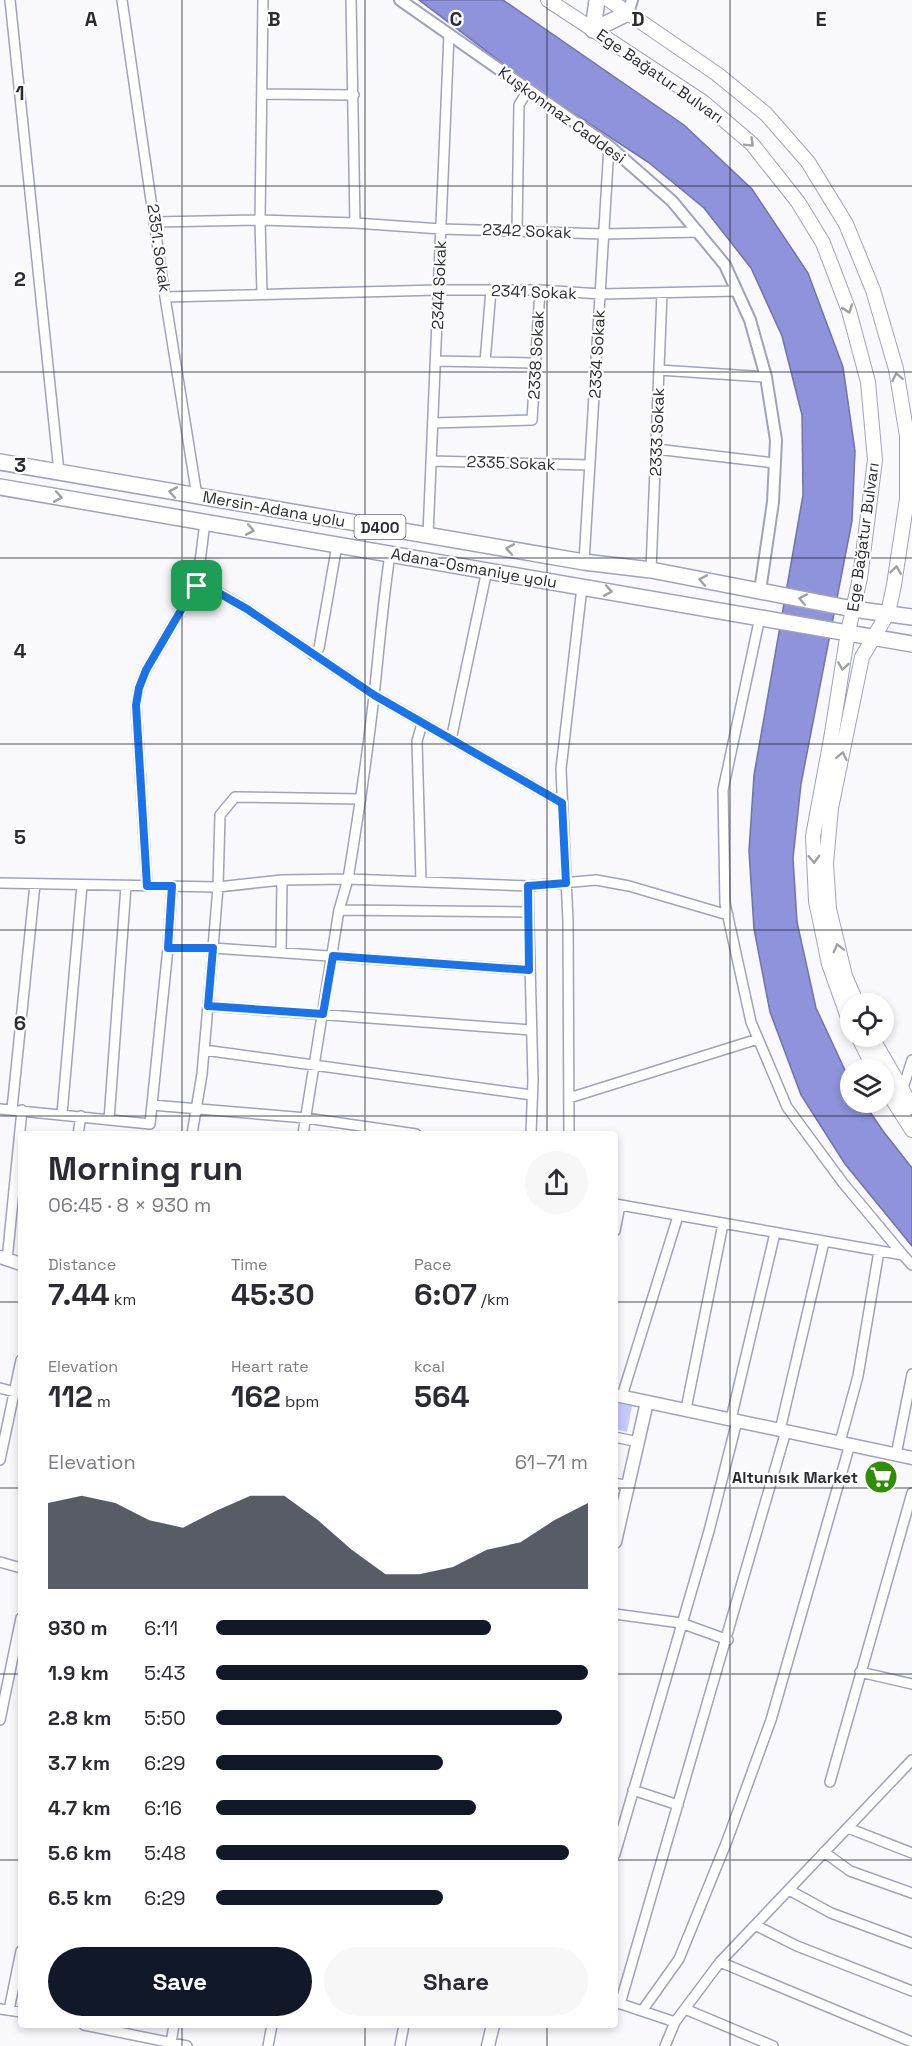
<!DOCTYPE html>
<meta charset="utf-8">
<style>
body{margin:0;font-family:"Space Grotesk",sans-serif;background:#f7f7f7;color:#2b2b33;height:100vh;display:flex;flex-direction:column;font-size:22px;white-space:nowrap}
*{box-sizing:border-box;margin:0}
p{font-size:20px;color:#7c7c81}
.icon{flex:none;width:33px;height:33px;fill:none;stroke:currentColor;stroke-width:2;stroke-linecap:round;stroke-linejoin:round}
.map{position:relative;flex:1;overflow:hidden}
.details{position:absolute;left:18px;top:1131px;width:600px;height:897px;display:flex;flex-direction:column;background:#fff;border-radius:6px;box-shadow:0 3px 9px #0003}
.details>*{flex:none}
.controls{position:absolute;left:840px;top:993px;display:grid;gap:12px}
.controls a{display:grid;place-items:center;width:54px;height:54px;border-radius:50%;background:#fff;box-shadow:0 3px 9px #0003;font-size:30px}
.pin{position:absolute;display:grid;place-items:center;width:51px;height:51px;color:#fff;margin:-26px;border-radius:12px;box-shadow:0 3px 9px #0006}
.round{display:grid;place-items:center;flex:none;width:63px;height:63px;border-radius:32px;background:#f7f7f7}
.overview{display:flex;align-items:center;justify-content:space-between;height:102px;padding:0 30px}
h1{font-size:33px;font-weight:700;line-height:45px}
.stats{display:grid;grid-template-columns:repeat(3,1fr);gap:9px;height:102px;padding:6px 30px}
.stats div{display:grid;align-content:center}
.stats b{font-size:30px;font-weight:700}
.stats small{font-size:16px;font-weight:400}
.stats p{font-size:16px}
.chart{height:168px;padding:12px 30px}
.chart p{display:flex;justify-content:space-between}
.chart svg{width:100%;height:108px;margin-top:6px;fill:#111827;opacity:.7}
.button{display:flex;gap:12px;margin-top:auto;padding:12px 30px}
.button a{flex:1;height:69px;border-radius:36px;background:#111827;color:#fff;font-size:24px;font-weight:700;line-height:69px;text-align:center}
.button a+a{background:#f7f7f7;color:#2b2b33}
ul{padding:0 30px;list-style:none;font-size:20px}
li{display:grid;grid-template-columns:96px 72px 1fr;align-items:center;height:45px}
li i{height:15px;border-radius:8px;background:#111827}
.map>svg:first-child{display:block}
.green{fill:#c4c9ff}
.water{fill:#8e93db;stroke:#7074a9;stroke-width:1.5}
.lines{fill:none;stroke-linecap:round;stroke-linejoin:round}
.minor-casing{stroke:#a0a2bb;stroke-width:12}
.tertiary-casing{stroke:#a0a2bb;stroke-width:14}
.secondary-casing{stroke:#a0a2bb;stroke-width:15}
.primary-casing{stroke:#a0a2bb;stroke-width:16}
.trunk-casing{stroke:#a0a2bb;stroke-width:18}
.minor{stroke:#fff;stroke-width:9}
.tertiary{stroke:#fff;stroke-width:10}
.secondary{stroke:#fff;stroke-width:12}
.primary{stroke:#fff;stroke-width:14}
.trunk{stroke:#fff;stroke-width:15}
.oneway{stroke:#9fa0a4}
.route-casing{stroke:#fff;stroke-width:12}
.route{stroke:#1a73e8;stroke-width:8}
.grid{fill:none;stroke:#2a2b34;stroke-width:1.5;stroke-opacity:0.55}
.labels{text-anchor:middle;dominant-baseline:central;stroke-width:4.5;stroke-linejoin:round;paint-order:stroke}
.shield{fill:#fff;stroke:#6a6b71;stroke-width:1.5}
.shield-label{font-size:15px;font-weight:bold;fill:#2a2b34}
.street-label{font-size:16px;fill:#2a2b34;stroke:#fff}
.poi-label{font-size:16px;font-weight:bold;fill:#2a2b34;stroke:#fff;text-anchor:end}
.grid-label{font-size:20px;text-anchor:middle;font-weight:bold;fill:#2a2b34;stroke:#fff;stroke-width:4.5;stroke-linejoin:round;paint-order:stroke}
</style>
<div class="map">
<svg width="912" height="2046" viewBox="0 0 912 2046">
<rect width="100%" height="100%" fill="#f8f8fd"/>
<path class="green" d="M 615,1403 L 632,1406 L 627,1432 L 615,1429 Z"/>
<path class="water" d="M 419,0 L 503,0 L 684,125 L 752,189 L 808,273 L 843,367 L 855,451 L 852,521 L 801,784 L 793,858 L 797,922 L 816,1008 L 850,1081 L 850,1102 L 864,1103 L 883,1131 L 912,1168 L 912,1246 L 845,1164 L 801,1095 L 770,1012 L 754,929 L 749,851 L 754,775 L 803,495 L 802,415 L 782,336 L 751,268 L 704,208 L 648,162 L 535,88 Z"/>
<g class="lines">
<g class="minor-casing">
<path id="minor" d="M 10,0 L 59,472
M 122,0 L 165,297 L 197,496
M 351,0 L 355,223
M 262,94 L 354,95
M 155,222 L 260,220 L 355,223 L 441,229 L 604,234 L 699,232
M 517,231 L 519,105 L 528,90
M 262,294 L 260,220 L 263,0
M 165,297 L 438,290 L 540,290 L 601,294 L 737,291
M 436,361 L 535,363
M 485,362 L 491,290
M 659,370 L 766,377
M 433,423 L 532,420 L 540,290
M 656,449 L 775,463
M 431,461 L 590,465
M 428,535 L 449,34
M 584,562 L 609,146
M 651,570 L 662,293
M 197,586 L 205,522
M 760,617 L 723,790 L 725,903 L 751,1022 L 787,1107 L 843,1183 L 903,1255
M 313,655 L 319,648 L 337,545
M 451,740 L 487,570
M 421,882 L 417,741 L 422,724
M 0,883 L 218,887 L 282,880 L 348,879 C 358,818 367,758 374,696 C 379,649 383,601 390,554
M 147,886 L 136,705 L 139,688 L 146,670 L 180,612 L 189,592 L 197,586 L 211,588 L 247,609 L 374,695 L 562,803
M 528,886 L 533,1080 L 531,1134
M 339,910 L 528,912
M 168,948 L 213,948 L 529,970
M 281,952 L 282,880
M 208,1006 L 531,1030
M 204,1050 L 532,1095
M 902,1091 L 912,1060
M 569,1098 L 758,1039
M 152,1105 L 306,1118 L 416,1134
M 0,1109 L 150,1124 L 168,948 L 172,886
M 12,1109 L 35,884
M 62,1114 L 82,885
M 109,1120 L 126,886
M 78,1134 L 81,1116
M 192,1134 L 202,1074 L 213,948 L 218,887 L 220,815 L 235,797 L 361,799
M 303,1134 L 339,910 L 348,879 L 528,886 L 596,880 L 629,886 L 728,915
M 569,1134 L 568,921 L 561,769 L 582,587
M 615,1204 L 903,1255 L 912,1265
M 615,1231 L 620,1205
M 7,1260 L 22,1110
M 0,1388 L 15,1392
M 622,1396 L 678,1216
M 686,1409 L 723,1224
M 731,1419 L 775,1233
M 780,1430 L 824,1242
M 615,1437 L 638,1442
M 840,1442 L 858,1376 L 879,1251
M 896,1455 L 912,1374
M 0,1460 L 21,1360
M 615,1483 L 628,1486
M 0,1562 L 21,1568
M 615,1614 L 681,1623 L 728,1640
M 860,1672 L 912,1684
M 0,1720 L 21,1618
M 830,1782 L 912,1493
M 633,1790 L 678,1805
M 848,1828 L 912,1853
M 824,1852 L 850,1871 L 912,1893
M 615,1854 L 709,1531 L 737,1421
M 789,1890 L 831,1913 L 912,1943
M 755,1925 L 797,1946 L 912,1991
M 720,1962 L 912,2042
M 615,2002 L 675,2022
M 620,2004 C 677,1813 732,1622 786,1431
M 0,2009 L 21,2012
M 685,2009 L 773,2046
M 9,2010 L 21,1951
M 642,2011 L 679,1959 L 727,1841 L 771,1720 L 850,1444
M 84,2025 L 187,2046
M 171,2043 L 174,2025
M 268,2046 L 272,2025
M 400,2046 L 404,2025
M 665,2046 L 675,2022 L 720,1962 L 912,1760"/>
</g>
<g class="tertiary-casing">
<path id="tertiary" d="M 400,0 L 609,146 L 672,201 L 725,265 L 750,320 L 766,377 L 776,440 L 773,502 L 760,591
M 628,13 L 632,0"/>
</g>
<g class="secondary-casing">
<path id="secondary" d="M 0,1257 L 21,1264
M 615,1395 L 912,1458
M 615,1542 L 647,1402
M 488,2046 L 493,2025"/>
</g>
<g class="primary-casing">
<path id="primary" d="M 548,0 L 703,102 L 752,144 L 798,202 L 823,243 L 849,311 L 868,382 L 875,460 L 860,578 L 848,632 L 831,739 L 813,836 L 816,901 L 829,964 L 850,1023
M 609,0 L 717,74 L 766,114 L 808,162 L 846,224 L 873,290 L 896,369 L 907,436 L 907,499 L 894,585 L 888,613 L 862,657 L 831,808 L 826,863 L 829,909 L 845,976 L 857,1004
M 858,1036 L 875,1070
M 871,1036 L 912,1107
M 884,1086 L 912,1130"/>
</g>
<g class="trunk-casing">
<path id="trunk" d="M 597,0 L 593,30 L 628,13
M 0,462 L 584,562 L 651,570 L 853,609 L 912,617
M 0,487 L 912,644"/>
</g>
<use href="#minor" class="minor"/>
<use href="#tertiary" class="tertiary"/>
<use href="#secondary" class="secondary"/>
<use href="#primary" class="primary"/>
<use href="#trunk" class="trunk"/>
</g>
<defs><path id="oneway-chevron" d="M-2-3.5L2.5 0L-2 3.5" fill="none" stroke-width="1.6" stroke-linecap="round" stroke-linejoin="round" transform="scale(1.5)"/></defs>
<g class="oneway">
<use href="#oneway-chevron" transform="translate(750 143) rotate(45)"/>
<use href="#oneway-chevron" transform="translate(848 309) rotate(71)"/>
<use href="#oneway-chevron" transform="translate(897 377) rotate(-101)"/>
<use href="#oneway-chevron" transform="translate(173 492) rotate(-170)"/>
<use href="#oneway-chevron" transform="translate(58 497) rotate(10)"/>
<use href="#oneway-chevron" transform="translate(250 530) rotate(10)"/>
<use href="#oneway-chevron" transform="translate(510 549) rotate(-170)"/>
<use href="#oneway-chevron" transform="translate(896 570) rotate(-82)"/>
<use href="#oneway-chevron" transform="translate(703 580) rotate(-169)"/>
<use href="#oneway-chevron" transform="translate(608 591) rotate(10)"/>
<use href="#oneway-chevron" transform="translate(803 599) rotate(-169)"/>
<use href="#oneway-chevron" transform="translate(843 666) rotate(99)"/>
<use href="#oneway-chevron" transform="translate(842 756) rotate(-78)"/>
<use href="#oneway-chevron" transform="translate(814 859) rotate(88)"/>
<use href="#oneway-chevron" transform="translate(838 948) rotate(-104)"/>
</g>
<g class="lines">
<g class="route-casing">
<path id="route" d="M 197,586 L 210,588 L 247,609 L 374,695 L 562,803 L 566,883 L 528,886 L 529,970 L 333,956 L 323,1014 L 208,1006 L 213,948 L 168,948 L 172,886 L 147,886 L 136,705 L 139,688 L 146,670 L 180,612 L 189,592 Z"/>
</g>
<use href="#route" class="route"/>
</g>
<path class="grid" d="M 182,0 L 182,1134M 365,0 L 365,1134M 547,0 L 547,1134M 730,0 L 730,2046M 0,186 L 912,186M 0,372 L 912,372M 0,558 L 912,558M 0,744 L 912,744M 0,930 L 912,930M 0,1116 L 912,1116M 0,1302 L 21,1302M 615,1302 L 912,1302M 0,1488 L 21,1488M 615,1488 L 912,1488M 0,1674 L 21,1674M 615,1674 L 912,1674M 0,1860 L 21,1860M 615,1860 L 912,1860M 182,2025 L 182,2046M 365,2025 L 365,2046M 547,2025 L 547,2046"/>
<defs>
<g id="supermarket-disc" transform="scale(1.725)"><circle r="9.5" fill="#2f8e03" stroke="#fff"/><path d="M-6-5.5h2.5l.6 2H6L4.5 2H-2.5L-4.4-4H-6ZM-1.5 3.2a1.3 1.3 0 1 0 .1 0ZM3 3.2a1.3 1.3 0 1 0 .1 0Z" fill="#fff"/></g>
</defs>
<g fill-rule="evenodd">
<use href="#supermarket-disc" x="881" y="1477"/>
</g>
<g class="labels">
<rect class="shield" x="354.5" y="515" width="51" height="24" rx="4.5"/>
<g class="shield-label">
<text x="380" y="527">D400</text>
</g>
<g class="street-label">
<text transform="translate(660 76) rotate(35)">Ege Bağatur Bulvarı</text>
<text transform="translate(562 115) rotate(36)">Kuşkonmaz Caddesi</text>
<text transform="translate(527 231) rotate(2)">2342 Sokak</text>
<text transform="translate(159 248) rotate(82)">2351. Sokak</text>
<text transform="translate(439 285) rotate(-88)">2344 Sokak</text>
<text transform="translate(534 292) rotate(2)">2341 Sokak</text>
<text transform="translate(597 354) rotate(-87)">2334 Sokak</text>
<text transform="translate(536 355) rotate(-87)">2338 Sokak</text>
<text transform="translate(657 432) rotate(-88)">2333 Sokak</text>
<text transform="translate(511 463) rotate(2)">2335 Sokak</text>
<text transform="translate(274 509) rotate(10)">Mersin-Adana yolu</text>
<text transform="translate(863 537) rotate(-82)">Ege Bağatur Bulvarı</text>
<text transform="translate(474 568) rotate(10)">Adana-Osmaniye yolu</text>
</g>
<g class="poi-label">
<text x="858" y="1477">Altunısık Market</text>
</g>
</g>
<g class="grid-label">
<text x="91" y="26">A</text>
<text x="274" y="26">B</text>
<text x="456" y="26">C</text>
<text x="638" y="26">D</text>
<text x="821" y="26">E</text>
<text x="20" y="100">1</text>
<text x="20" y="286">2</text>
<text x="20" y="472">3</text>
<text x="20" y="658">4</text>
<text x="20" y="844">5</text>
<text x="20" y="1030">6</text>
</g>
</svg>
<div class="controls">
<a><svg class="icon" aria-label="locate" viewBox="0 0 24 24"><circle cx="12" cy="12" r="6"/><path d="M12 2v4M12 18v4M2 12h4M18 12h4"/></svg></a>
<a><svg class="icon" aria-label="layers" viewBox="0 0 24 24"><path d="M12 4l9 5-9 5-9-5zM3 14l9 5 9-5"/></svg></a>
</div>
<div class="pin" style="left:197px;top:586px;background:#1e9e55"><svg class="icon" aria-label="arrive" viewBox="0 0 24 24"><path d="M6 21V4h12l-3 4 3 4H6"/></svg></div>
<section class="details">
<div class="overview"><div><h1>Morning run</h1><p>06:45 · 8 × 930 m</p></div><a class="round"><svg class="icon" aria-label="share" viewBox="0 0 24 24"><path d="M12 15V3M7 8l5-5 5 5M5 13v7h14v-7"/></svg></a></div>
<div class="stats">
<div><p>Distance</p><b>7.44<small> km</small></b></div>
<div><p>Time</p><b>45:30</b></div>
<div><p>Pace</p><b>6:07<small> /km</small></b></div>
</div>
<div class="stats">
<div><p>Elevation</p><b>112<small> m</small></b></div>
<div><p>Heart rate</p><b>162<small> bpm</small></b></div>
<div><p>kcal</p><b>564</b></div>
</div>
<div class="chart"><p><span>Elevation</span>61–71 m</p>
<svg viewBox="0 0 160 44" preserveAspectRatio="none"><path d="M0 44V9L10 6L20 9L30 16L40 19L50 12L60 6L70 6L80 16L90 28L100 38L110 38L120 35L130 28L140 25L150 16L160 9V44z"/></svg>
</div>
<ul>
<li><b>930 m</b>6:11<i style="width:74%"></i></li>
<li><b>1.9 km</b>5:43<i style="width:100%"></i></li>
<li><b>2.8 km</b>5:50<i style="width:93%"></i></li>
<li><b>3.7 km</b>6:29<i style="width:61%"></i></li>
<li><b>4.7 km</b>6:16<i style="width:70%"></i></li>
<li><b>5.6 km</b>5:48<i style="width:95%"></i></li>
<li><b>6.5 km</b>6:29<i style="width:61%"></i></li>
</ul>
<div class="button"><a>Save</a><a>Share</a></div>
</section>
</div>
